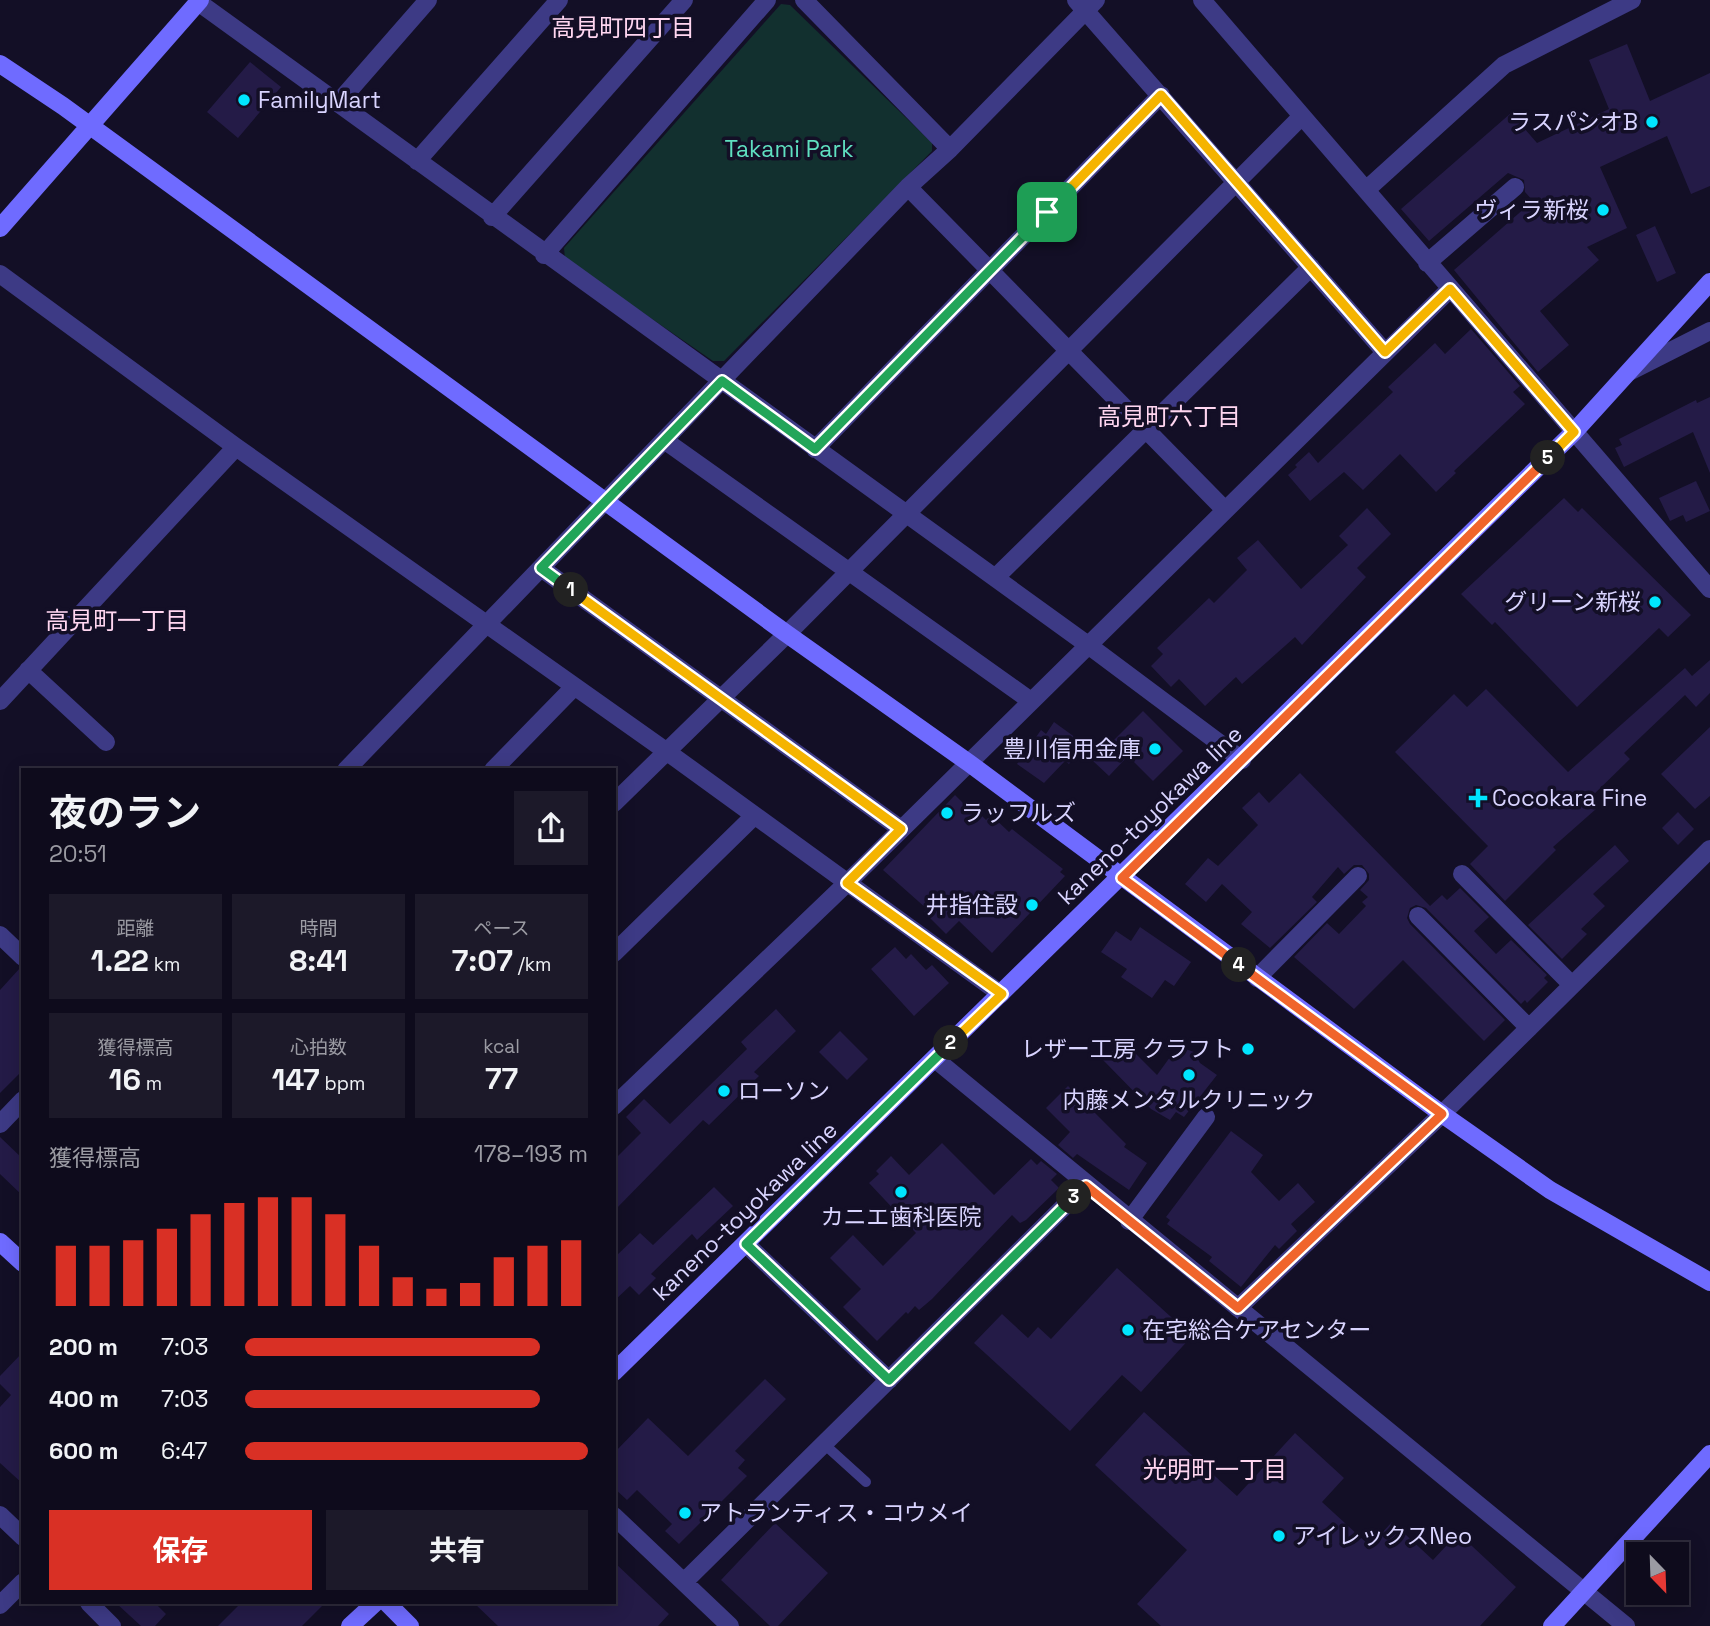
<!DOCTYPE html>
<html lang="ja">
<meta charset="utf-8">
<style>
body{margin:0;font-family:"Space Grotesk","Noto Sans JP",sans-serif;background:#1c1929;color:#f1f3f6;height:100vh;display:flex;flex-direction:column;font-size:26px;white-space:nowrap}
*{box-sizing:border-box;margin:0}
p{font-size:23px;color:#9b9ba3}
.icon{flex:none;width:38px;height:38px;fill:none;stroke:currentColor;stroke-width:2;stroke-linecap:round;stroke-linejoin:round}
.map{position:relative;flex:1;overflow:hidden}
.panel{position:absolute;left:21px;top:768px;width:595px;height:836px;display:flex;flex-direction:column;background:#0e0b1c;border-radius:0px;box-shadow:0 4px 18px #0003,0 0 0 2px #2e2b3b}
.panel>*{flex:none}
.needle{width:46px;rotate:157deg}
.controls{position:absolute;left:1626px;top:1542px;display:grid;gap:14px}
.controls a{display:grid;place-items:center;width:63px;height:63px;border-radius:0px;background:#0e0b1c;box-shadow:0 4px 18px #0003,0 0 0 2px #2e2b3b;font-size:35px}
.pin{position:absolute;display:grid;place-items:center;width:60px;height:60px;color:#fff;margin:-30px;border-radius:14px;box-shadow:0 4px 10px #0006}
.km{position:absolute;width:35px;height:35px;margin:-18px;border-radius:50%;background:#222;color:#fff;font-size:19px;line-height:35px;text-align:center}
.round{display:grid;place-items:center;flex:none;width:74px;height:74px;border-radius:0px;background:#1c1929}
.headline{display:flex;align-items:center;justify-content:space-between;height:119px;padding:0 28px}
h1{font-size:38px;font-weight:700;line-height:52px}
.stats{display:grid;grid-template-columns:repeat(3,1fr);gap:10px;height:119px;padding:7px 28px}
.stats div{display:grid;align-content:center;border-radius:0px;background:#1c1929;text-align:center}
.stats b{font-size:30px;font-weight:700}
.stats small{font-size:19px;font-weight:400}
.stats p{font-size:19px}
.chart{height:196px;padding:14px 28px}
.chart p{display:flex;justify-content:space-between}
.chart svg{width:100%;height:126px;margin-top:7px;stroke:#d93025;stroke-width:6}
.primary-button{display:flex;gap:14px;margin-top:auto;padding:14px 28px}
.primary-button a{flex:1;height:80px;border-radius:0px;background:#d93025;color:#fff;font-size:28px;font-weight:700;line-height:80px;text-align:center}
.primary-button a+a{background:#1c1929;color:#f1f3f6}
ul{padding:0 28px;list-style:none;font-size:23px}
li{display:grid;grid-template-columns:112px 84px 1fr;align-items:center;height:52px}
li i{height:18px;border-radius:9px;background:#d93025}
.map>svg:first-child{display:block}
.green{fill:#12302f}
.building{fill:#241b47}
.lines{fill:none;stroke-linecap:round;stroke-linejoin:round}
.lane{stroke:#3d3a85;stroke-width:10}
.street{stroke:#3d3a85;stroke-width:18}
.secondary{stroke:#6f6bff;stroke-width:18}
.split-1-casing{stroke:#fff;stroke-width:14}
.split-2-casing{stroke:#fff;stroke-width:14}
.split-3-casing{stroke:#fff;stroke-width:14}
.split-4-casing{stroke:#fff;stroke-width:14}
.split-5-casing{stroke:#fff;stroke-width:14}
.split-6-casing{stroke:#fff;stroke-width:14}
.split-1{stroke:#22a559;stroke-width:9}
.split-2{stroke:#f5b400;stroke-width:9}
.split-3{stroke:#22a559;stroke-width:9}
.split-4{stroke:#f0652b;stroke-width:9}
.split-5{stroke:#f0652b;stroke-width:9}
.split-6{stroke:#f5b400;stroke-width:9}
.poi-dot{fill:#00e5ff;stroke:#130f26;stroke-width:2.5}
.labels{text-anchor:middle;dominant-baseline:central;stroke-width:7;stroke-linejoin:round;paint-order:stroke}
.poi-label{font-size:23px;fill:#d9d4ff;stroke:#130f26;text-anchor:start}
.park-label{font-size:23px;fill:#5fe0c0;stroke:#130f26}
.street-label{font-size:23px;fill:#d9d4ff;stroke:#130f26}
.neighbourhood-label{font-size:24px;fill:#ffd6f0;stroke:#130f26}
</style>
<div class="map">
<svg width="1710" height="1626" viewBox="0 0 1710 1626">
<rect width="100%" height="100%" fill="#130f26"/>
<path class="green" d="M 781,4 L 790,5 L 932,143 L 932,151 L 724,361 L 713,361 L 565,259 L 564,248 Z"/>
<path class="building" d="M 1627,44 L 1650,101 L 1710,73 L 1710,186 L 1691,194 L 1667,136 L 1600,167 L 1627,228 L 1587,247 L 1599,260 L 1540,311 L 1569,345 L 1538,372 L 1454,270 L 1533,201 L 1525,192 L 1524,180 L 1508,173 L 1429,241 L 1401,209 L 1511,113 L 1537,143 L 1609,109 L 1589,60 Z
M 250,62 L 281,87 L 238,138 L 207,112 Z
M 1655,226 L 1676,273 L 1657,282 L 1636,235 Z
M 1471,329 L 1520,386 L 1513,392 L 1525,404 L 1454,471 L 1456,473 L 1436,492 L 1400,454 L 1363,490 L 1344,472 L 1310,501 L 1288,475 L 1297,467 L 1295,465 L 1309,452 L 1318,463 L 1393,392 L 1388,387 L 1435,343 L 1445,354 Z
M 1710,397 L 1710,473 L 1693,432 L 1624,467 L 1615,448 L 1622,445 L 1619,439 L 1696,400 L 1697,403 Z
M 1696,481 L 1710,511 L 1686,522 L 1683,515 L 1670,521 L 1659,498 Z
M 1564,498 L 1578,512 L 1582,508 L 1691,615 L 1668,637 L 1659,628 L 1577,707 L 1495,622 L 1492,625 L 1461,594 Z
M 1367,508 L 1391,534 L 1357,568 L 1366,577 L 1302,645 L 1295,637 L 1242,684 L 1236,677 L 1205,706 L 1179,679 L 1171,687 L 1151,666 L 1163,654 L 1157,648 L 1209,598 L 1214,603 L 1247,570 L 1237,558 L 1258,540 L 1301,589 L 1348,545 L 1339,536 Z
M 1710,660 L 1710,693 L 1696,707 L 1685,695 L 1624,753 L 1630,759 L 1588,800 L 1596,809 L 1553,847 L 1556,850 L 1505,901 L 1470,864 L 1488,846 L 1395,752 L 1454,694 L 1467,707 L 1486,689 L 1568,772 L 1685,668 L 1692,676 Z
M 1143,711 L 1183,751 L 1153,781 L 1128,756 L 1109,776 L 1093,761 Z
M 1054,722 L 1083,743 L 1069,764 L 1065,761 L 1044,783 L 1017,764 L 1041,730 L 1046,734 Z
M 1710,727 L 1710,796 L 1695,809 L 1661,774 Z
M 1300,773 L 1430,906 L 1442,895 L 1447,900 L 1460,888 L 1489,917 L 1474,931 L 1496,954 L 1511,940 L 1547,975 L 1544,978 L 1548,982 L 1527,1003 L 1525,1000 L 1521,1004 L 1426,908 L 1416,905 L 1410,908 L 1407,918 L 1410,924 L 1505,1020 L 1484,1041 L 1403,960 L 1354,1009 L 1294,957 L 1327,923 L 1339,934 L 1366,906 L 1362,902 L 1368,897 L 1360,890 L 1369,880 L 1369,874 L 1362,865 L 1354,865 L 1344,874 L 1338,867 L 1312,897 L 1317,902 L 1270,948 L 1241,924 L 1252,912 L 1222,884 L 1206,902 L 1185,884 L 1208,858 L 1218,866 L 1258,825 L 1242,808 L 1259,792 L 1269,803 Z
M 955,795 L 979,819 L 982,816 L 986,820 L 991,815 L 1009,832 L 1012,829 L 1063,869 L 1060,872 L 1065,876 L 992,953 L 959,921 L 946,934 L 924,912 L 927,909 L 883,870 Z
M 1678,812 L 1694,829 L 1678,845 L 1662,828 Z
M 1615,845 L 1629,861 L 1593,894 L 1605,906 L 1581,929 L 1587,934 L 1562,959 L 1528,925 Z
M 1140,927 L 1191,962 L 1174,986 L 1165,980 L 1152,998 L 1121,977 L 1127,969 L 1101,952 L 1116,931 L 1131,941 Z
M 895,947 L 906,959 L 911,954 L 926,970 L 932,965 L 949,983 L 914,1016 L 871,969 Z
M 20,968 L 23,968 L 23,1070 L 0,1093 L 0,990 Z
M 776,1009 L 796,1031 L 754,1072 L 759,1076 L 709,1125 L 703,1120 L 614,1211 L 614,1160 L 641,1133 L 626,1117 L 644,1099 L 670,1124 L 747,1049 L 741,1042 Z
M 840,1031 L 868,1059 L 847,1080 L 819,1052 Z
M 1123,1041 L 1157,1075 L 1173,1053 L 1183,1048 L 1194,1052 L 1200,1063 L 1217,1075 L 1184,1117 L 1176,1112 L 1170,1120 L 1151,1109 L 1103,1060 Z
M 1068,1086 L 1126,1144 L 1124,1147 L 1147,1163 L 1129,1190 L 1077,1154 L 1073,1158 L 1058,1145 L 1070,1132 L 1046,1108 Z
M 1231,1131 L 1263,1155 L 1251,1172 L 1279,1201 L 1298,1183 L 1315,1202 L 1291,1224 L 1297,1231 L 1279,1249 L 1275,1245 L 1241,1287 L 1209,1261 L 1212,1257 L 1167,1224 L 1170,1220 L 1166,1217 Z
M 0,1137 L 23,1159 L 23,1196 L 0,1174 Z
M 942,1143 L 994,1195 L 1031,1159 L 1037,1165 L 1041,1161 L 1057,1174 L 1051,1180 L 1059,1188 L 1026,1220 L 1020,1223 L 1012,1215 L 932,1299 L 919,1310 L 915,1306 L 908,1314 L 906,1312 L 877,1341 L 843,1307 L 861,1289 L 830,1258 L 853,1235 L 883,1266 L 916,1233 L 869,1183 L 879,1174 L 876,1171 L 891,1156 L 909,1175 Z
M 714,1187 L 733,1206 L 697,1240 L 692,1234 L 651,1274 L 656,1278 L 639,1295 L 630,1286 L 614,1301 L 614,1258 L 640,1233 L 653,1245 Z
M 1117,1268 L 1192,1336 L 1141,1392 L 1122,1375 L 1070,1431 L 974,1343 L 1002,1314 L 1028,1338 L 1038,1327 L 1051,1339 Z
M 23,1352 L 23,1484 L 0,1463 L 0,1407 L 11,1395 L 0,1384 L 0,1376 Z
M 765,1379 L 786,1399 L 735,1451 L 745,1460 L 738,1468 L 747,1476 L 679,1544 L 665,1531 L 672,1524 L 637,1490 L 627,1500 L 614,1488 L 614,1453 L 648,1418 L 688,1456 Z
M 1144,1412 L 1237,1496 L 1295,1433 L 1344,1478 L 1322,1502 L 1370,1546 L 1392,1522 L 1433,1560 L 1458,1533 L 1516,1587 L 1480,1626 L 1161,1626 L 1137,1604 L 1187,1550 L 1095,1465 Z
M 775,1523 L 828,1573 L 778,1626 L 770,1626 L 721,1580 Z
M 614,1562 L 669,1614 L 658,1626 L 498,1626 L 474,1603 L 614,1603 Z
M 116,1603 L 155,1603 L 166,1614 L 155,1626 L 141,1626 Z
M 241,1603 L 325,1603 L 302,1626 L 218,1626 Z"/>
<g class="lines">
<path class="lane" d="M 824,1444 L 866,1482"/>
<path class="street" d="M 804,0 L 950,149
M 1076,0 L 1385,352
M 1202,0 L 1710,589
M 198,2 L 1088,645 L 1242,760
M 338,103 L 428,0
M 417,161 L 559,0
M 908,187 L 1225,510
M 1366,190 L 1504,65 L 1632,0
M 492,217 L 684,0
M 544,255 L 767,0
M 1427,263 L 1515,187
M 0,274 L 236,447 L 666,751 L 1001,994
M 1629,372 L 1710,331
M 664,440 L 1031,701
M 815,449 L 1161,95
M 541,568 L 901,829
M 995,578 L 1311,267
M 28,670 L 106,742
M 0,701 L 236,447
M 346,770 L 908,187 L 950,149 L 1096,0
M 493,770 L 574,687
M 614,803 L 787,634 L 1302,116
M 1462,874 L 1572,985
M 1418,916 L 1529,1028
M 0,935 L 23,957
M 614,953 L 754,816
M 1257,978 L 1358,876
M 935,1059 L 1626,1626
M 614,1106 L 847,883 L 1450,289
M 0,1124 L 23,1100
M 1129,1221 L 1206,1117
M 746,1244 L 889,1380
M 1238,1308 L 1442,1114 L 1710,849
M 0,1515 L 23,1537
M 614,1516 L 730,1626
M 684,1582 L 1085,1186
M 89,1603 L 112,1626
M 0,1605 L 23,1582"/>
<path class="secondary" d="M 0,64 L 63,106 L 787,634 L 969,763 L 1442,1114 L 1550,1190 L 1710,1282
M 0,228 L 200,0
M 0,1242 L 23,1263
M 614,1372 L 1574,432 L 1710,282
M 387,1603 L 410,1626
M 350,1626 L 375,1603
M 1552,1626 L 1710,1454"/>
</g>
<g class="lines">
<g class="split-1-casing">
<path id="split-1" d="M 571,590 L 541,568 L 722,381 L 815,449 L 1047,212"/>
</g>
<g class="split-2-casing">
<path id="split-2" d="M 571,590 L 901,829 L 847,883 L 1002,994 L 951,1043"/>
</g>
<g class="split-3-casing">
<path id="split-3" d="M 951,1043 L 746,1244 L 889,1380 L 1074,1197"/>
</g>
<g class="split-4-casing">
<path id="split-4" d="M 1074,1197 L 1086,1186 L 1238,1308 L 1442,1114 L 1239,965"/>
</g>
<g class="split-5-casing">
<path id="split-5" d="M 1239,965 L 1122,878 L 1548,458"/>
</g>
<g class="split-6-casing">
<path id="split-6" d="M 1047,212 L 1161,95 L 1385,352 L 1450,289 L 1574,432 L 1548,458"/>
</g>
<use href="#split-1" class="split-1"/>
<use href="#split-2" class="split-2"/>
<use href="#split-3" class="split-3"/>
<use href="#split-4" class="split-4"/>
<use href="#split-5" class="split-5"/>
<use href="#split-6" class="split-6"/>
</g>
<g class="poi-dot">
<circle cx="244" cy="100" r="7"/>
<circle cx="1652" cy="122" r="7"/>
<circle cx="1603" cy="210" r="7"/>
<circle cx="1655" cy="602" r="7"/>
<circle cx="1155" cy="749" r="7"/>
<path d="M1474.5 787.5h7v7h7v7h-7v7h-7v-7h-7v-7h7z"/>
<circle cx="947" cy="813" r="7"/>
<circle cx="1032" cy="905" r="7"/>
<circle cx="1248" cy="1049" r="7"/>
<circle cx="1189" cy="1075" r="7"/>
<circle cx="724" cy="1091" r="7"/>
<circle cx="901" cy="1192" r="7"/>
<circle cx="1128" cy="1330" r="7"/>
<circle cx="685" cy="1513" r="7"/>
<circle cx="1279" cy="1536" r="7"/>
</g>
<g class="labels">
<g class="poi-label">
<text x="258" y="100">FamilyMart</text>
<text x="1638" y="122" text-anchor="end">ラスパシオB</text>
<text x="1589" y="210" text-anchor="end">ヴィラ新桜</text>
<text x="1641" y="602" text-anchor="end">グリーン新桜</text>
<text x="1141" y="749" text-anchor="end">豊川信用金庫</text>
<text x="1492" y="798">Cocokara Fine</text>
<text x="961" y="813">ラッフルズ</text>
<text x="1018" y="905" text-anchor="end">井指住設</text>
<text x="1234" y="1049" text-anchor="end">レザー工房 クラフト</text>
<text x="738" y="1091">ローソン</text>
<text x="1189" y="1100" text-anchor="middle">内藤メンタルクリニック</text>
<text x="901" y="1217" text-anchor="middle">カニエ歯科医院</text>
<text x="1142" y="1330">在宅総合ケアセンター</text>
<text x="699" y="1513">アトランティス・コウメイ</text>
<text x="1293" y="1536">アイレックスNeo</text>
</g>
<g class="park-label">
<text x="789" y="149">Takami Park</text>
</g>
<g class="street-label">
<text transform="translate(1150 815) rotate(-44)">kaneno-toyokawa line</text>
<text transform="translate(745 1211) rotate(-44)">kaneno-toyokawa line</text>
</g>
<g class="neighbourhood-label">
<text x="623" y="27">高見町四丁目</text>
<text x="1169" y="416">高見町六丁目</text>
<text x="117" y="620">高見町一丁目</text>
<text x="1215" y="1469">光明町一丁目</text>
</g>
</g>
</svg>
<div class="controls">
<a><svg class="needle" viewBox="-14 -14 28 28"><path d="M0-13l5 13h-10z" fill="#e53935"/><path d="M0 13l5-13h-10z" fill="#9b9ba3"/></svg></a>
</div>
<div class="pin" style="left:1047px;top:212px;background:#1e9e55"><svg class="icon" aria-label="arrive" viewBox="0 0 24 24"><path d="M6 21V4h12l-3 4 3 4H6"/></svg></div>
<b class="km" style="left:571px;top:590px">1</b>
<b class="km" style="left:951px;top:1043px">2</b>
<b class="km" style="left:1074px;top:1197px">3</b>
<b class="km" style="left:1239px;top:965px">4</b>
<b class="km" style="left:1548px;top:458px">5</b>
<section class="panel">
<div class="headline"><div><h1>夜のラン</h1><p>20:51</p></div><a class="round"><svg class="icon" aria-label="share" viewBox="0 0 24 24"><path d="M12 15V3M7 8l5-5 5 5M5 13v7h14v-7"/></svg></a></div>
<div class="stats">
<div><p>距離</p><b>1.22<small> km</small></b></div>
<div><p>時間</p><b>8:41</b></div>
<div><p>ペース</p><b>7:07<small> /km</small></b></div>
</div>
<div class="stats">
<div><p>獲得標高</p><b>16<small> m</small></b></div>
<div><p>心拍数</p><b>147<small> bpm</small></b></div>
<div><p>kcal</p><b>77</b></div>
</div>
<div class="chart"><p><span>獲得標高</span>178–193 m</p>
<svg viewBox="0 0 160 44" preserveAspectRatio="none"><path d="M5 44V23M15 44V23M25 44V21M35 44V17M45 44V12M55 44V8M65 44V6M75 44V6M85 44V12M95 44V23M105 44V34M115 44V38M125 44V36M135 44V27M145 44V23M155 44V21"/></svg>
</div>
<ul>
<li><b>200 m</b>7:03<i style="width:86%"></i></li>
<li><b>400 m</b>7:03<i style="width:86%"></i></li>
<li><b>600 m</b>6:47<i style="width:100%"></i></li>
</ul>
<div class="primary-button"><a>保存</a><a>共有</a></div>
</section>
</div>
